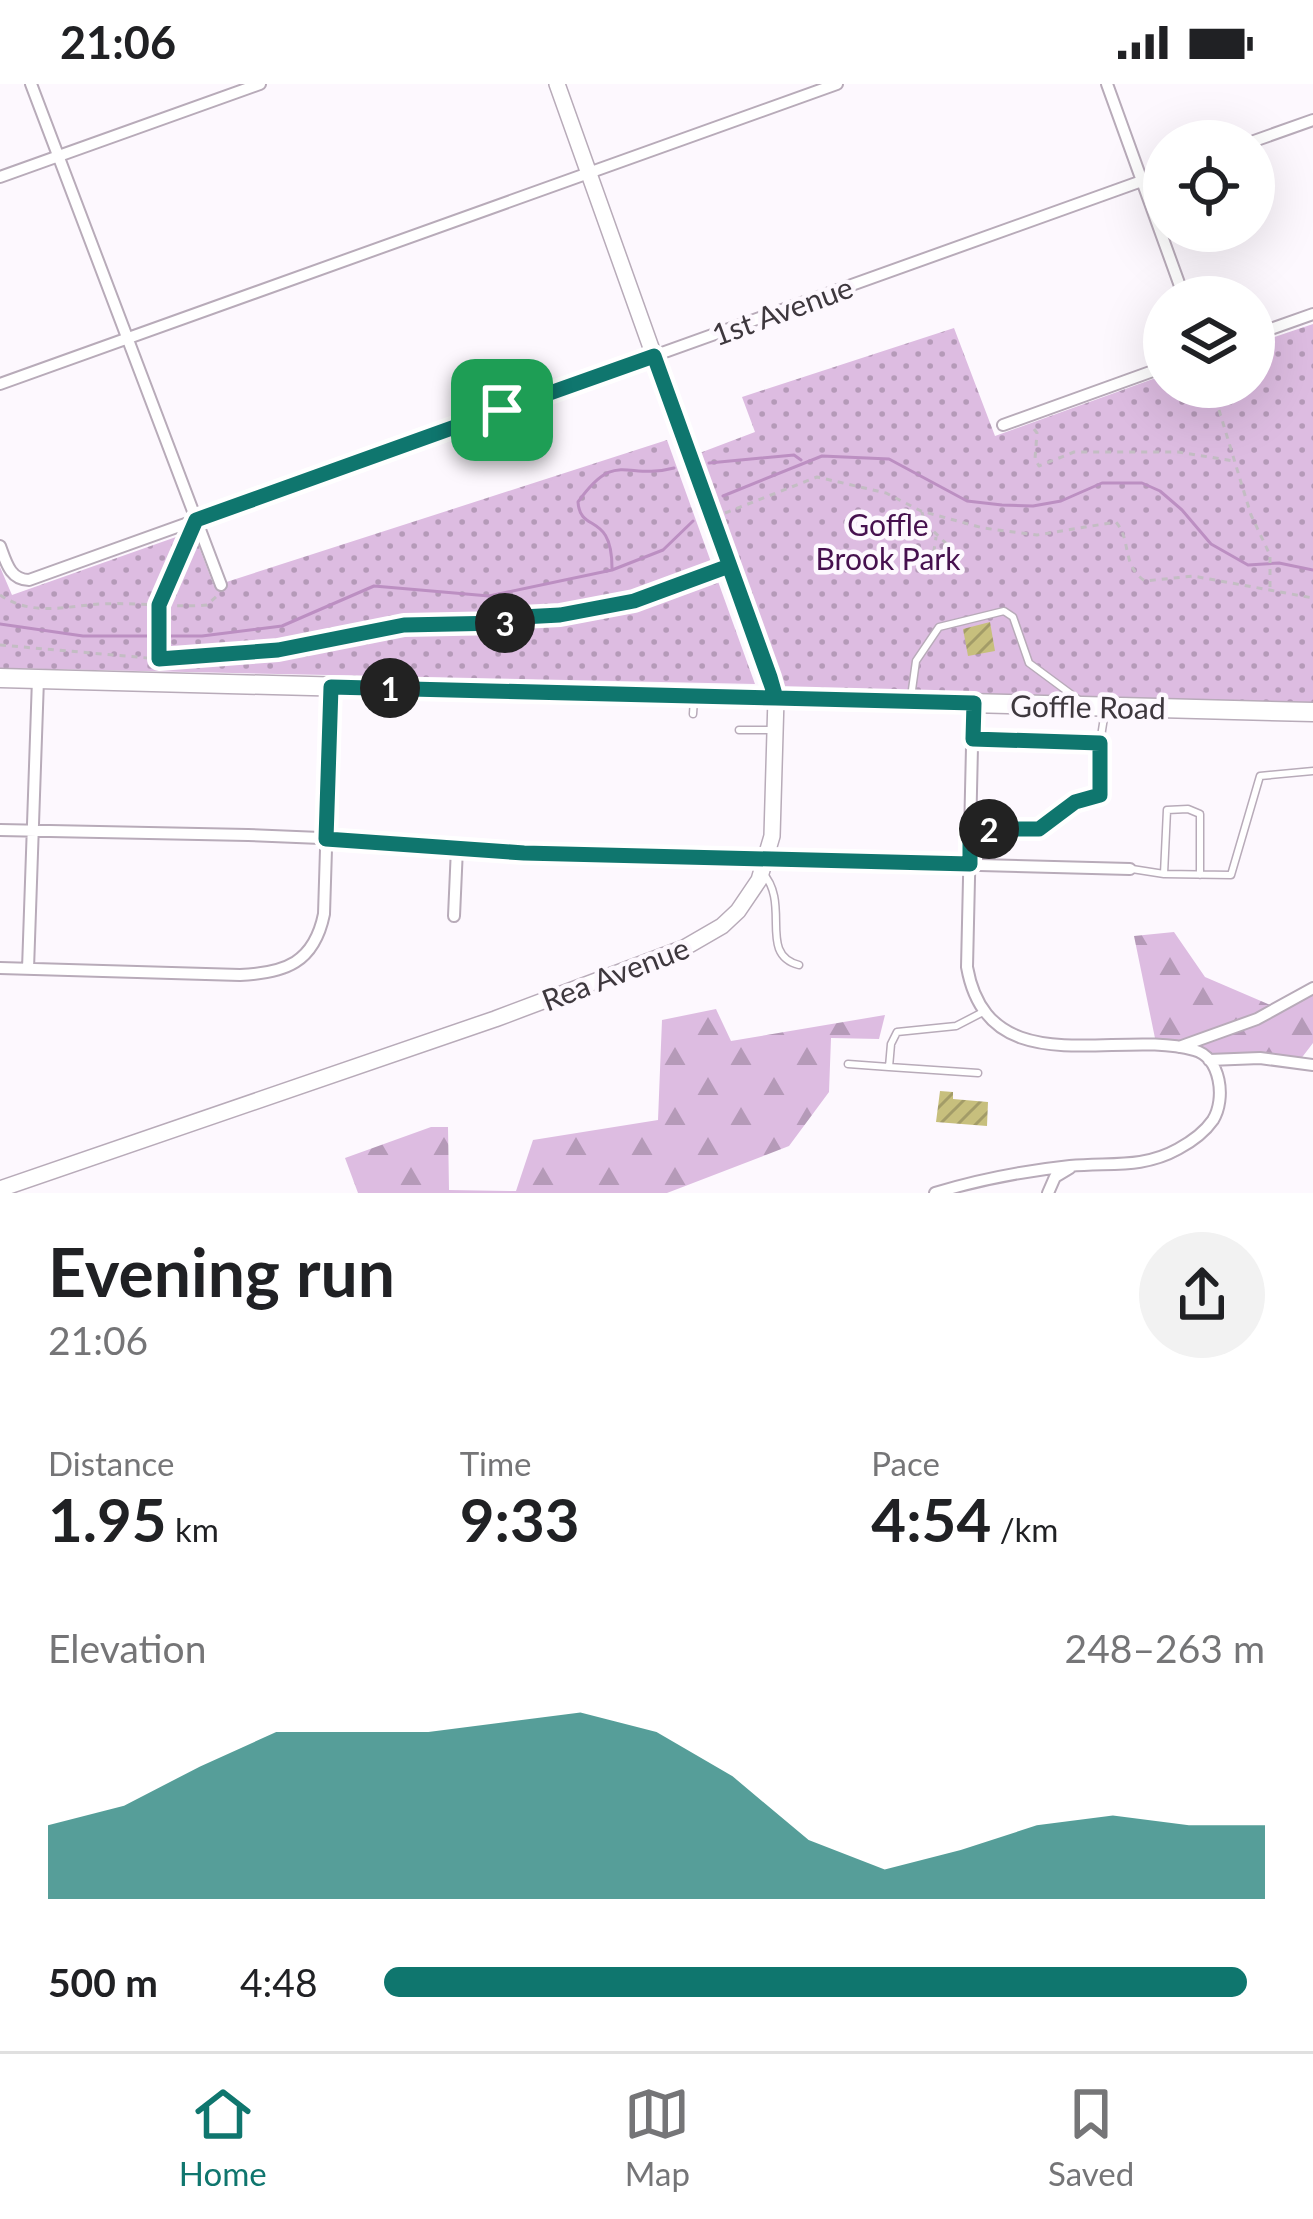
<!DOCTYPE html>
<meta charset="utf-8">
<style>
body{margin:0;font-family:Lato,sans-serif;background:#f2f2f2;color:#202124;height:100vh;display:flex;flex-direction:column;font-size:45px;white-space:nowrap}
*{box-sizing:border-box;margin:0}
p{font-size:39px;color:#757577}
.icon{flex:none;width:66px;height:66px;fill:none;stroke:currentColor;stroke-width:2;stroke-linecap:round;stroke-linejoin:round}
.map{position:relative;height:1109px;overflow:hidden}
.panel{display:flex;flex-direction:column;background:#fff;flex:1}
.panel>*{flex:none}
.buttons{position:absolute;left:1143px;top:36px;display:grid;gap:24px}
.buttons a{display:grid;place-items:center;width:132px;height:132px;border-radius:50%;background:#fff;box-shadow:0 12px 48px #0002;font-size:60px}
.pin{position:absolute;display:grid;place-items:center;width:102px;height:102px;color:#fff;margin:-51px;border-radius:24px;box-shadow:0 6px 18px #0006}
.km{position:absolute;width:60px;height:60px;margin:-30px;border-radius:50%;background:#222;color:#fff;font-size:33px;line-height:60px;text-align:center}
.round{display:grid;place-items:center;flex:none;width:126px;height:126px;border-radius:63px;background:#f2f2f2}
.overview{display:flex;align-items:center;justify-content:space-between;height:204px;padding:0 48px}
h1{font-size:66px;font-weight:700;line-height:90px}
.metrics{display:grid;grid-template-columns:repeat(3,1fr);gap:18px;height:204px;padding:12px 48px}
.metrics div{display:grid;align-content:center}
.metrics b{font-size:60px;font-weight:700}
.metrics small{font-size:33px;font-weight:400}
.metrics p{font-size:33px}
.chart{height:336px;padding:24px 48px}
.chart p{display:flex;justify-content:space-between}
.chart svg{width:100%;height:216px;margin-top:12px;fill:#0f766e;opacity:.7}
ul{padding:0 48px;list-style:none;font-size:39px}
li{display:grid;grid-template-columns:192px 144px 1fr;align-items:center;height:90px}
li i{height:30px;border-radius:15px;background:#0f766e}
.status{display:flex;justify-content:space-between;align-items:center;height:84px;padding:0 60px;background:#fff;direction:ltr}
.status svg{height:33px;fill:currentColor}
.tabs{display:flex;justify-content:space-around;align-items:center;height:168px;border-top:3px solid #e0e0e0;background:#fff;font-size:33px;color:#757577}
.tabs a{display:grid;justify-items:center;gap:6px}
.tabs .current{color:#0f766e}
.map>svg:first-child{display:block}
.forest{fill:url(#forest-firs)}
.park{fill:url(#park-dots)}
.lines{fill:none;stroke-linecap:round;stroke-linejoin:round}
.stream{stroke:#bc8fc2;stroke-width:3}
.building{fill:url(#building-hatch)}
.lane-casing{stroke:#b8abb9;stroke-width:9}
.street-casing{stroke:#b8abb9;stroke-width:14}
.secondary-casing{stroke:#b8abb9;stroke-width:18}
.primary-casing{stroke:#b8abb9;stroke-width:21}
.path{stroke:#c3bdc3;stroke-width:3;stroke-dasharray:6 6;stroke-linecap:butt}
.lane{stroke:#fff;stroke-width:6}
.street{stroke:#fff;stroke-width:10}
.secondary{stroke:#fff;stroke-width:15}
.primary{stroke:#fff;stroke-width:18}
.route-casing{stroke:#fff;stroke-width:24}
.route{stroke:#0f766e;stroke-width:15}
.labels{text-anchor:middle;dominant-baseline:central;stroke-width:9;stroke-linejoin:round;paint-order:stroke}
.street-label{font-size:30px;fill:#3e383e;stroke:#fdf8fe}
.park-label{font-size:30px;fill:#46104e;stroke:#fdf8fe}
</style>
<div class="status"><b>21:06</b><svg viewBox="0 0 49 12"><path d="M0 12V9h3v3zM5 12V6h3v6zM10 12V3h3v9zM15 12V0h3v12zM26 1h20v11H26zM47 4h2v5h-2z"/></svg></div>
<div class="map">
<svg width="1313" height="1109" viewBox="0 0 1313 1109">
<defs>
<pattern id="forest-firs" width="22" height="20" patternUnits="userSpaceOnUse" patternTransform="scale(3)"><rect width="22" height="20" fill="#ddbce1"/><path d="M5 1l3.5 6h-7zM16 11l3.5 6h-7z" fill="#b59ab8"/></pattern>
<pattern id="park-dots" width="8" height="8" patternUnits="userSpaceOnUse" patternTransform="scale(3)"><rect width="8" height="8" fill="#ddbce1"/><path d="M2 2h.1M6 6h.1" fill="none" stroke="#b59ab8" stroke-width="1.8" stroke-linecap="round"/></pattern>
<pattern id="building-hatch" width="6" height="6" patternUnits="userSpaceOnUse" patternTransform="scale(3)"><rect width="6" height="6" fill="#c7bf7d"/><path d="M-1 1l2-2M0 6l6-6M5 7l2-2" fill="none" stroke="#a39c68"/></pattern>
</defs>
<rect width="100%" height="100%" fill="#fdf8fe"/>
<path class="forest" d="M 1174,848 L 1205,893 L 1277,924 L 1313,906 L 1313,959 L 1300,976 L 1210,972 L 1156,959 L 1134,852 Z
M 716,925 L 731,957 L 885,931 L 879,955 L 831,954 L 829,1008 L 789,1062 L 667,1109 L 358,1109 L 345,1074 L 431,1043 L 448,1043 L 449,1106 L 516,1107 L 533,1056 L 658,1036 L 662,936 Z"/>
<path class="park" d="M 1313,240 L 1313,620 L 783,604 L 697,370 L 755,348 L 742,313 L 954,244 L 995,352 L 1164,291 L 1164,303 L 1254,303 L 1254,260 Z
M 667,356 L 755,600 L 0,584 L 0,483 L 12,511 L 193,447 L 214,502 Z"/>
<g class="lines">
<path class="stream" d="M 709,379 L 794,371 L 801,376
M 723,412 L 822,372 L 889,375 L 967,417 L 1002,421 L 1033,422 L 1061,417 L 1102,399 L 1142,399 L 1160,407 L 1182,426 L 1211,460 L 1248,481 L 1279,479 L 1313,486
M 612,484 C 612,427 580,450 578,418 C 617,364 625,397 674,384
M 0,540 L 83,552 L 202,552 L 282,542 L 374,502 L 489,512 L 612,486 L 663,466 L 693,437"/>
</g>
<path class="building" d="M 990,538 L 995,567 L 968,572 L 963,545 Z
M 940,1007 L 953,1008 L 953,1015 L 988,1018 L 987,1042 L 936,1038 Z"/>
<g class="lines">
<g class="lane-casing">
<path id="lane" d="M 911,613 L 916,577 L 939,543 L 1004,527 L 1013,533 L 1029,579 L 1079,616
M 693,630 L 694,615
M 739,646 L 772,646
M 1100,659 L 1105,627
M 971,745 L 1039,745 L 1075,718 L 1100,711 L 1103,665 L 1096,657 L 974,655
M 1132,785 L 1164,790
M 762,788 C 792,820 757,870 799,881
M 1200,791 L 1200,730 L 1188,725 L 1167,726 L 1164,790 L 1231,791 L 1260,692 L 1313,687
M 848,980 L 889,983
M 978,989 L 889,983 L 891,960 L 897,948 L 956,942 L 985,927"/>
</g>
<g class="street-casing">
<path id="street" d="M 31,0 L 221,501
M 1107,0 L 1184,213
M 1254,57 L 1313,36
M 0,93 L 260,0
M 1254,251 L 1313,230
M 0,300 L 837,0
M 1003,341 L 1164,283
M 0,462 C 6,478 10,496 29,496 L 1164,89
M 0,746 L 248,751 L 393,757 L 524,769 L 1130,785
M 454,832 L 457,764
M 0,884 L 240,891 C 285,889 314,879 324,830 L 331,603
M 28,885 L 38,595
M 1179,963 L 1257,935 L 1313,904
M 1209,976 L 1260,974 L 1313,981
M 935,1109 C 980,1095 1024,1087 1070,1082 C 1109,1078 1142,1085 1178,1065 C 1191,1058 1204,1049 1213,1036 C 1226,1015 1221,973 1194,966 C 1117,944 988,1002 967,883 L 973,619
M 1048,1109 L 1055,1093 L 1070,1084"/>
</g>
<g class="secondary-casing">
<path id="secondary" d="M 0,1105 L 495,935 L 684,864 L 722,842 L 738,827 L 759,796 L 772,752 L 776,614 L 557,0"/>
</g>
<g class="primary-casing">
<path id="primary" d="M 0,594 L 1313,628"/>
</g>
<path class="path" d="M 1212,303 L 1251,431 L 1270,471 L 1270,507
M 1034,345 L 1037,349 L 1035,375 L 1039,382 L 1074,368 L 1178,368 L 1234,377
M 922,428 L 924,438 L 962,475
M 725,429 L 817,393 L 886,409 L 921,427 L 983,444 L 1037,451 L 1116,438 C 1132,457 1121,481 1145,497 L 1193,492 L 1313,514
M 932,480 L 936,453
M 0,511 C 33,533 65,522 101,520 C 137,518 172,524 207,521 L 218,511
M 0,561 L 159,575 L 278,566 L 404,541 L 502,539 L 522,533 L 560,531 L 633,516 L 719,486
M 159,575 L 159,522 L 191,448"/>
<use href="#lane" class="lane"/>
<use href="#street" class="street"/>
<use href="#secondary" class="secondary"/>
<use href="#primary" class="primary"/>
</g>
<g class="lines">
<g class="route-casing">
<path id="route" d="M 502,326 L 654,272 L 770,593 L 776,614 L 331,603 L 326,755 L 524,769 L 970,780 L 970,745 L 1039,745 L 1075,718 L 1100,711 L 1100,659 L 973,655 L 974,619 L 776,614 L 729,482 L 634,517 L 560,531 L 522,533 L 502,539 L 404,541 L 278,566 L 159,575 L 159,521 L 196,436 L 502,326"/>
</g>
<use href="#route" class="route"/>
</g>
<g class="labels">
<g class="street-label">
<text transform="translate(782 226) rotate(-20)">1st Avenue</text>
<text transform="translate(1088 622) rotate(1)">Goffle Road</text>
<text transform="translate(615 889) rotate(-21)">Rea Avenue</text>
</g>
<g class="park-label">
<text x="888" y="440">Goffle<tspan x="888" dy="34">Brook Park</tspan></text>
</g>
</g>
</svg>
<div class="buttons">
<a><svg class="icon" aria-label="locate" viewBox="0 0 24 24"><circle cx="12" cy="12" r="6"/><path d="M12 2v4M12 18v4M2 12h4M18 12h4"/></svg></a>
<a><svg class="icon" aria-label="layers" viewBox="0 0 24 24"><path d="M12 4l9 5-9 5-9-5zM3 14l9 5 9-5"/></svg></a>
</div>
<div class="pin" style="left:502px;top:326px;background:#1e9e55"><svg class="icon" aria-label="arrive" viewBox="0 0 24 24"><path d="M6 21V4h12l-3 4 3 4H6"/></svg></div>
<b class="km" style="left:390px;top:604px">1</b>
<b class="km" style="left:989px;top:745px">2</b>
<b class="km" style="left:505px;top:539px">3</b>
</div>
<section class="panel">
<div class="overview"><div><h1>Evening run</h1><p>21:06</p></div><a class="round"><svg class="icon" aria-label="share" viewBox="0 0 24 24"><path d="M12 15V3M7 8l5-5 5 5M5 13v7h14v-7"/></svg></a></div>
<div class="metrics">
<div><p>Distance</p><b>1.95<small> km</small></b></div>
<div><p>Time</p><b>9:33</b></div>
<div><p>Pace</p><b>4:54<small> /km</small></b></div>
</div>
<div class="chart"><p><span>Elevation</span>248–263 m</p>
<svg viewBox="0 0 160 44" preserveAspectRatio="none"><path d="M0 44V29L10 25L20 17L30 10L40 10L50 10L60 8L70 6L80 10L90 19L100 32L110 38L120 34L130 29L140 27L150 29L160 29V44z"/></svg>
</div>
<ul>
<li><b>500 m</b>4:48<i style="width:98%"></i></li>
</ul>
</section>
<nav class="tabs">
<a class="current"><svg class="icon" aria-label="home" viewBox="0 0 24 24"><path d="M3 11l9-7 9 7M6 9v11h12V9"/></svg>Home</a>
<a><svg class="icon" aria-label="map" viewBox="0 0 24 24"><path d="M3 6l6-2 6 2 6-2v14l-6 2-6-2-6 2zM9 4v14M15 6v14"/></svg>Map</a>
<a><svg class="icon" aria-label="saved" viewBox="0 0 24 24"><path d="M7 4h10v16l-5-4-5 4z"/></svg>Saved</a>
</nav>
